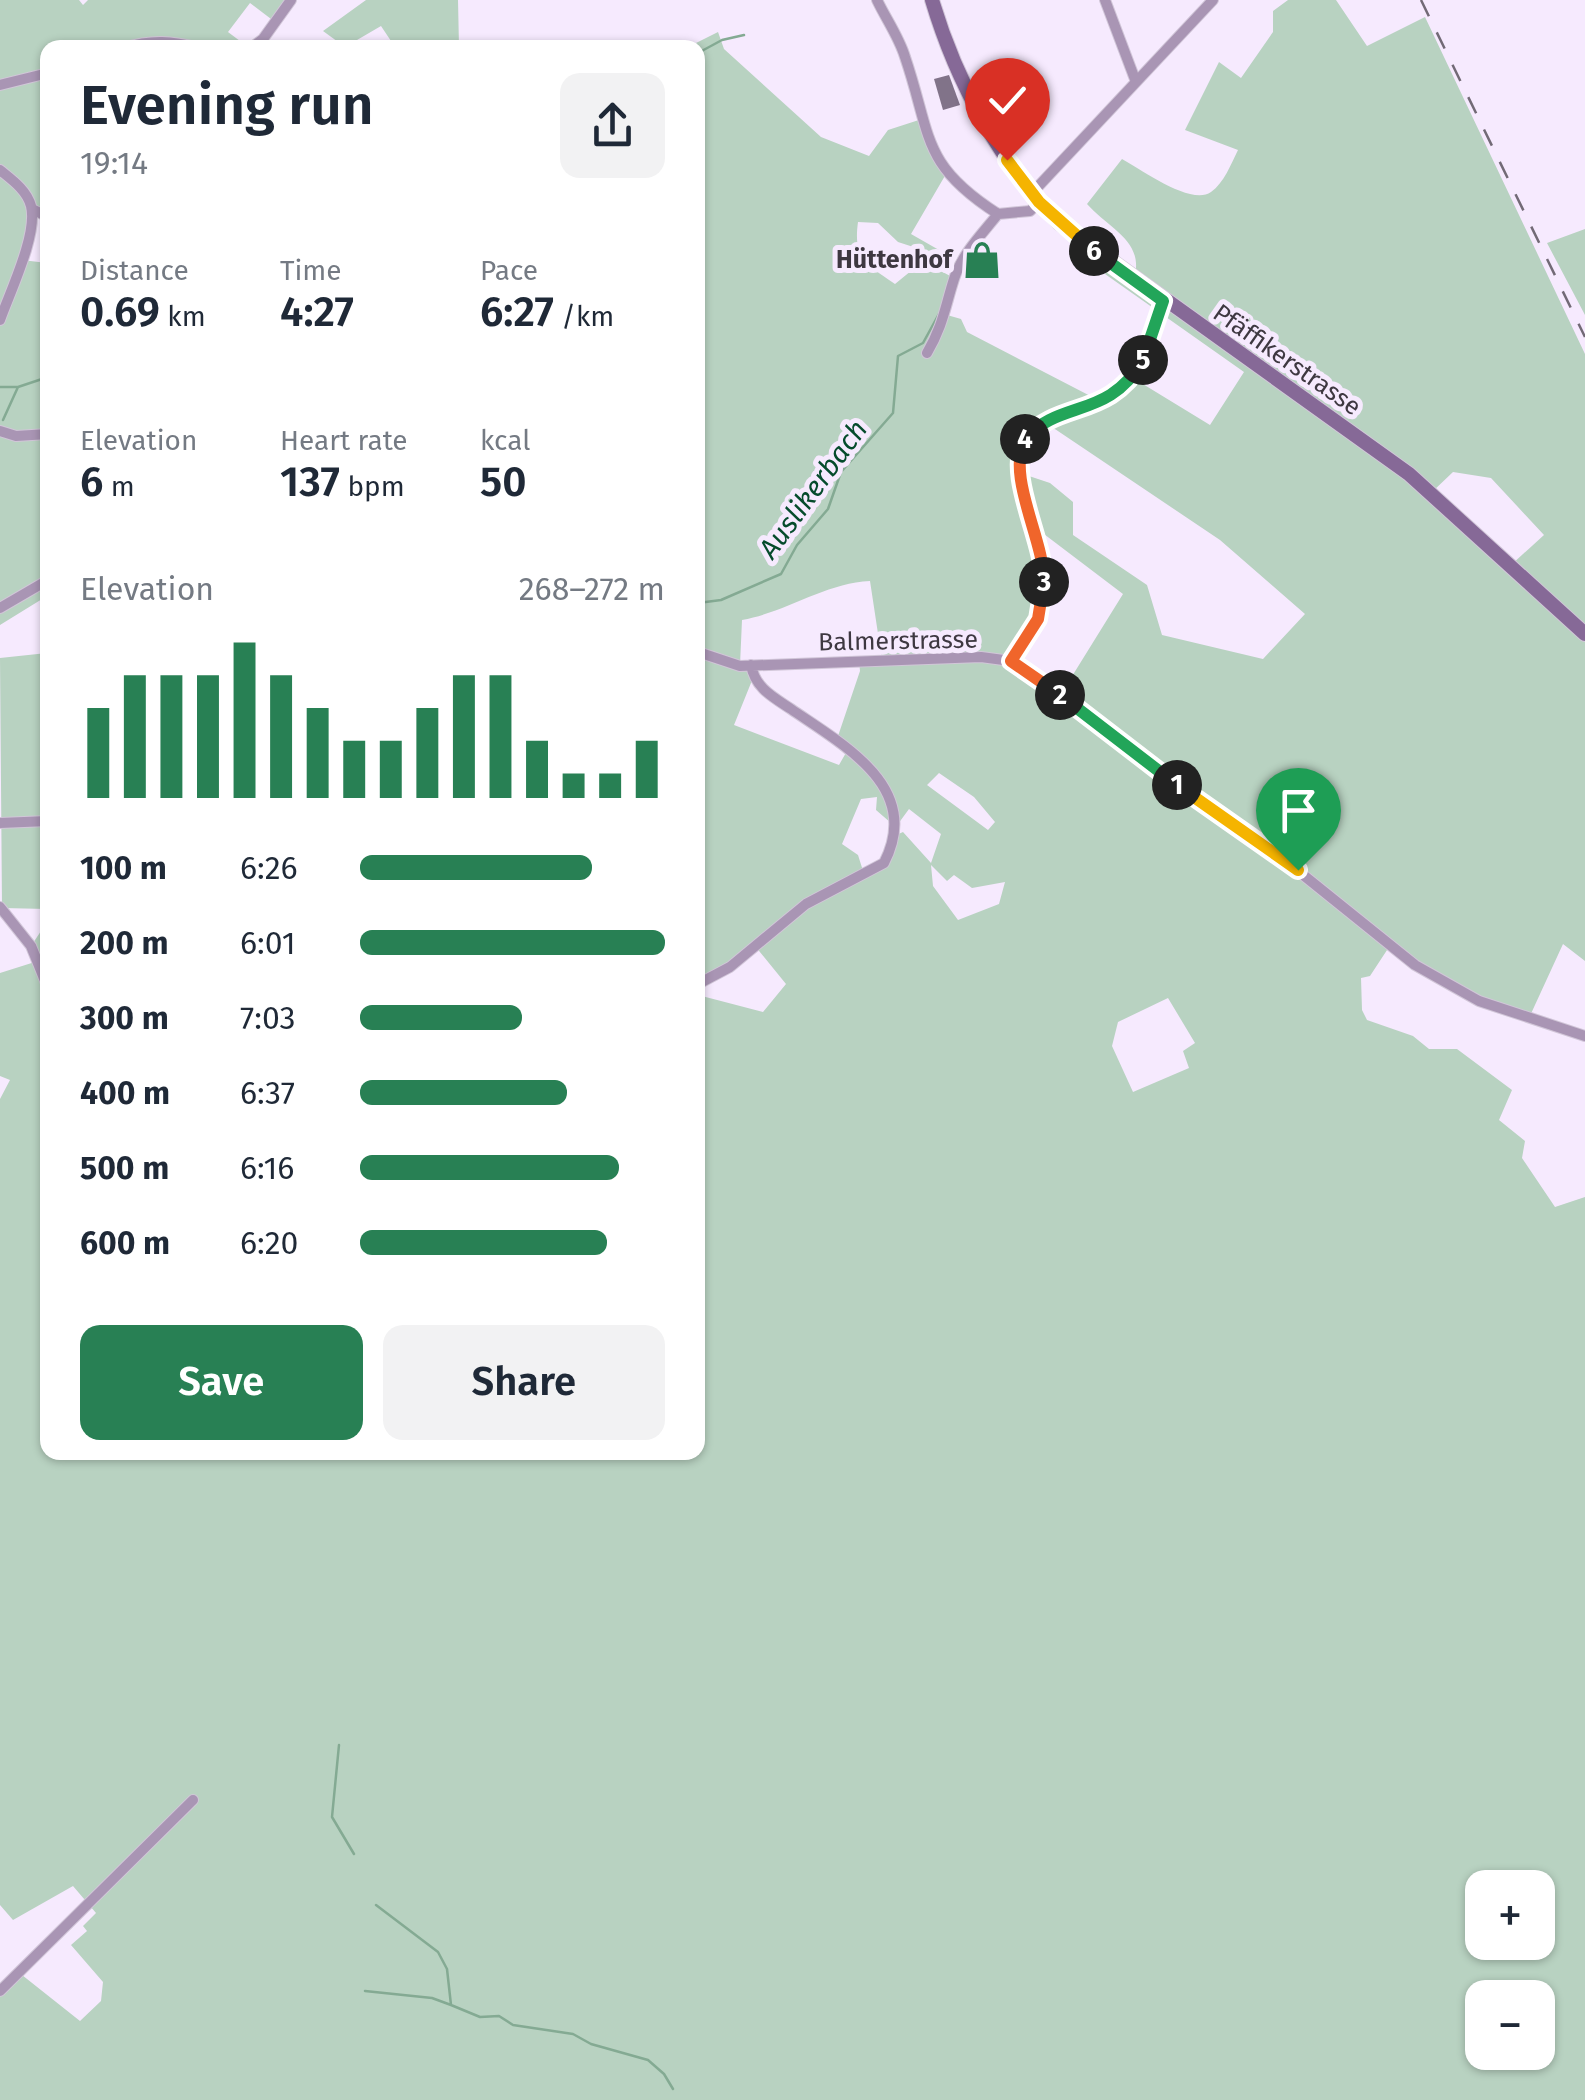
<!DOCTYPE html>
<meta charset="utf-8">
<style>
body{margin:0;font-family:"Fira Sans",sans-serif;background:#f2f2f3;color:#1f2937;height:100vh;display:flex;flex-direction:column;font-size:38px;white-space:nowrap}
*{box-sizing:border-box;margin:0}
p{font-size:32px;color:#747a83}
.icon{flex:none;width:55px;height:55px;fill:none;stroke:currentColor;stroke-width:2;stroke-linecap:round;stroke-linejoin:round}
.map{position:relative;flex:1;overflow:hidden}
.details{position:absolute;left:40px;top:40px;width:665px;height:1420px;display:flex;flex-direction:column;background:#fff;border-radius:20px;box-shadow:0 2px 8px #0004}
.details>*{flex:none}
.tools{position:absolute;left:1465px;top:1870px;display:grid;gap:20px}
.tools a{display:grid;place-items:center;width:90px;height:90px;border-radius:20px;background:#fff;box-shadow:0 2px 8px #0004;font-size:50px}
.pin{position:absolute;display:grid;place-items:center;width:85px;height:85px;color:#fff;margin:-102px -42px;border-radius:50% 50% 50% 0;rotate:-45deg;box-shadow:0 0 10px #0007}
.pin .icon{rotate:45deg}
.km{position:absolute;width:50px;height:50px;margin:-25px;border-radius:50%;background:#222;color:#fff;font-size:28px;line-height:50px;text-align:center}
.round{display:grid;place-items:center;flex:none;width:105px;height:105px;border-radius:20px;background:#f2f2f3}
.overview{display:flex;align-items:center;justify-content:space-between;height:170px;padding:0 40px}
h1{font-size:55px;font-weight:600;line-height:75px}
.stats{display:grid;grid-template-columns:repeat(3,1fr);gap:15px;height:170px;padding:10px 40px}
.stats div{display:grid;align-content:center}
.stats b{font-size:42px;font-weight:600}
.stats small{font-size:28px;font-weight:400}
.stats p{font-size:28px}
.chart{height:280px;padding:20px 40px}
.chart p{display:flex;justify-content:space-between}
.chart svg{width:100%;height:180px;margin-top:10px;stroke:#288054;stroke-width:6}
.cta{display:flex;gap:20px;margin-top:auto;padding:20px 40px}
.cta a{flex:1;height:115px;border-radius:20px;background:#288054;color:#fff;font-size:40px;font-weight:600;line-height:115px;text-align:center}
.cta a+a{background:#f2f2f3;color:#1f2937}
ul{padding:0 40px;list-style:none;font-size:32px}
li{display:grid;grid-template-columns:160px 120px 1fr;align-items:center;height:75px}
li i{height:25px;border-radius:12px;background:#288054}
.map>svg:first-child{display:block}
.green{fill:#b8d2c1;fill-rule:evenodd}
.lines{fill:none;stroke-linecap:round;stroke-linejoin:round}
.stream{stroke:#84aa93;stroke-width:2.5}
.building{fill:#817389}
.street-casing{stroke:#d1c6d8;stroke-width:12}
.secondary-casing{stroke:#d1c6d8;stroke-width:16}
.street{stroke:#a995b4;stroke-width:10}
.secondary{stroke:#866997;stroke-width:14}
.rail{stroke:#726a76;stroke-width:2.5;stroke-dasharray:18 18;stroke-linecap:butt}
.split-1-casing{stroke:#fff;stroke-width:20}
.split-2-casing{stroke:#fff;stroke-width:20}
.split-3-casing{stroke:#fff;stroke-width:20}
.split-4-casing{stroke:#fff;stroke-width:20}
.split-5-casing{stroke:#fff;stroke-width:20}
.split-6-casing{stroke:#fff;stroke-width:20}
.split-7-casing{stroke:#fff;stroke-width:20}
.split-1{stroke:#f5b400;stroke-width:12}
.split-2{stroke:#22a559;stroke-width:12}
.split-3{stroke:#f0652b;stroke-width:12}
.split-4{stroke:#f0652b;stroke-width:12}
.split-5{stroke:#22a559;stroke-width:12}
.split-6{stroke:#22a559;stroke-width:12}
.split-7{stroke:#f5b400;stroke-width:12}
.labels{text-anchor:middle;dominant-baseline:central;stroke-width:10;stroke-linejoin:round;paint-order:stroke}
.poi-label{font-size:25px;font-weight:bold;fill:#3e3841;stroke:#f6eafe;text-anchor:end}
.street-label{font-size:25px;fill:#3e3841;stroke:#f6eafe}
.water-label{font-size:28px;font-style:italic;fill:#054b2c;stroke:#f6eafe}
</style>
<div class="map">
<svg width="1585" height="2100" viewBox="0 0 1585 2100">
<rect width="100%" height="100%" fill="#f6eafe"/>
<path class="green" d="M 0,0 L 79,0 L 83,5 L 88,0 L 291,0 L 275,22 L 250,3 L 228,32 L 248,47 L 48,48 L 47,204 L 42,212 L 33,209 L 22,260 L 47,263 L 47,596 L 0,625 Z
M 366,0 L 458,0 L 459,47 L 395,47 L 381,26 L 345,47 L 323,31 Z
M 1288,0 L 1336,0 L 1367,46 L 1425,17 L 1585,354 L 1585,961 L 1563,944 L 1529,1018 L 1495,1007 L 1389,947 L 1370,976 L 1361,978 L 1362,1010 L 1367,1020 L 1413,1036 L 1429,1049 L 1457,1049 L 1512,1090 L 1499,1120 L 1525,1141 L 1522,1158 L 1555,1207 L 1585,1197 L 1585,2100 L 0,2100 L 0,1991 L 22,1975 L 80,2021 L 101,2001 L 103,1982 L 71,1945 L 87,1931 L 83,1926 L 96,1913 L 73,1886 L 13,1920 L 0,1905 L 0,1099 L 10,1080 L 0,1076 L 0,973 L 38,961 L 31,946 L 47,922 L 48,1452 L 698,1452 L 698,995 L 763,1012 L 786,984 L 755,946 L 698,984 L 698,48 L 688,47 L 718,32 L 724,49 L 821,137 L 869,156 L 888,130 L 922,119 L 946,174 L 911,234 L 939,250 L 935,254 L 898,242 L 878,223 L 858,222 C 853,259 866,264 895,284 L 917,266 L 937,269 L 954,278 L 947,315 L 961,319 L 967,332 L 1100,401 L 1133,378 L 1210,425 L 1244,372 L 1105,274 L 1111,263 L 1134,279 C 1145,241 1110,230 1087,204 L 1122,159 C 1142,170 1191,206 1211,192 C 1224,183 1231,164 1238,150 L 1185,130 L 1219,62 L 1241,78 L 1273,32 L 1273,11 ZM 1046,423 L 1220,540 L 1305,614 L 1263,659 L 1162,635 L 1147,585 L 1073,535 L 1073,502 L 1050,483 L 1020,473 L 1018,455 ZM 1453,472 L 1491,478 L 1544,535 L 1511,565 L 1432,492 ZM 1036,528 L 1123,594 L 1061,694 L 1012,661 L 1039,619 L 1044,563 ZM 870,581 L 882,660 L 859,661 L 860,671 L 836,742 L 847,751 L 839,765 L 734,725 L 753,678 L 751,665 L 740,665 L 742,620 C 787,612 825,583 870,581 ZM 939,773 L 974,797 L 995,822 L 988,830 L 927,785 ZM 877,797 L 876,810 L 891,823 L 898,824 L 909,809 L 941,834 L 931,863 L 903,832 L 894,836 L 884,863 L 864,874 L 858,855 L 842,844 L 861,799 ZM 931,865 L 947,881 L 954,875 L 972,888 L 1005,882 L 999,904 L 958,920 L 933,886 ZM 1168,998 L 1195,1043 L 1183,1051 L 1189,1068 L 1133,1092 L 1112,1046 L 1118,1022 ZM 1482,1888 L 1538,1888 L 1538,1942 L 1482,1942 ZM 1482,1998 L 1538,1998 L 1538,2052 L 1482,2052 Z
M 1585,229 L 1585,315 L 1547,243 Z
M 47,653 L 47,909 L 2,908 L 0,658 Z"/>
<g class="lines">
<path class="stream" d="M 698,53 L 722,40 L 744,35
M 0,387 L 18,387
M 3,420 L 18,387 L 48,377
M 698,603 L 721,600 L 781,574 L 797,545 L 828,509 L 841,472 L 893,413 L 898,356 L 923,343 L 940,312
M 339,1745 L 332,1817 L 354,1854
M 376,1905 L 438,1952 L 447,1969 L 451,2005 L 480,2017 L 499,2016 L 513,2025 L 573,2034 L 591,2044 L 648,2060 L 664,2074 L 673,2089
M 365,1991 L 432,1998 L 451,2005"/>
</g>
<path class="building" d="M 949,75 L 960,105 L 943,110 L 934,79 Z"/>
<g class="lines">
<g class="street-casing">
<path id="street" d="M 877,0 C 886,19 899,37 905,57 C 932,136 920,164 998,214
M 1105,0 L 1136,82
M 124,48 C 152,39 172,41 199,48
M 251,48 L 263,39 L 291,0
M 0,85 L 48,73
M 0,170 C 11,179 27,190 31,206 C 38,234 10,292 0,320
M 1032,193 L 1213,0
M 32,209 L 48,217
M 927,353 C 943,326 945,307 954,279 C 962,254 982,234 998,214 L 1030,211 L 1039,202
M 0,431 L 16,436 L 48,434
M 0,608 L 48,580
M 698,652 L 740,666 L 981,657 L 1011,661 L 1034,674 L 1215,815 L 1297,870 L 1415,965 L 1479,1001 L 1585,1036
M 1011,661 C 1019,648 1031,636 1037,622 C 1060,567 1024,510 1018,455 C 1037,408 1094,418 1126,386 C 1148,364 1157,329 1163,301
M 0,823 L 48,821
M 0,907 L 31,946 L 48,988
M 698,984 L 730,967 L 806,904 L 884,863 C 923,788 845,746 791,709 C 773,697 755,688 751,665
M 0,1991 L 193,1800"/>
</g>
<g class="secondary-casing">
<path id="secondary" d="M 932,0 C 956,81 1000,163 1059,223 L 1409,474 L 1585,634"/>
</g>
<use href="#street" class="street"/>
<use href="#secondary" class="secondary"/>
<path class="rail" d="M 1421,0 L 1585,337"/>
</g>
<g class="lines">
<g class="split-1-casing">
<path id="split-1" d="M 1177,785 L 1298,870"/>
</g>
<g class="split-2-casing">
<path id="split-2" d="M 1060,695 L 1177,785"/>
</g>
<g class="split-3-casing">
<path id="split-3" d="M 1044,582 L 1038,619 L 1011,661 L 1060,695"/>
</g>
<g class="split-4-casing">
<path id="split-4" d="M 1025,439 C 1006,477 1044,539 1044,582"/>
</g>
<g class="split-5-casing">
<path id="split-5" d="M 1025,439 C 1060,399 1108,420 1143,360"/>
</g>
<g class="split-6-casing">
<path id="split-6" d="M 1094,251 L 1163,301 L 1143,360"/>
</g>
<g class="split-7-casing">
<path id="split-7" d="M 1007,160 L 1039,202 L 1094,251"/>
</g>
<use href="#split-1" class="split-1"/>
<use href="#split-2" class="split-2"/>
<use href="#split-3" class="split-3"/>
<use href="#split-4" class="split-4"/>
<use href="#split-5" class="split-5"/>
<use href="#split-6" class="split-6"/>
<use href="#split-7" class="split-7"/>
</g>
<defs>
<g id="shop-bare" transform="scale(3)"><path d="M-5-2.5h2.3a2.7 3.5 0 0 1 5.4 0H5L5.5 6h-11ZM-1.5-2.5h3a1.5 2.3 0 0 0-3 0Z" fill="#288054" stroke="#f6eafe" stroke-width="2.5" paint-order="stroke"/></g>
</defs>
<g fill-rule="evenodd">
<use href="#shop-bare" x="982" y="260"/>
</g>
<g class="labels">
<g class="poi-label">
<text x="952" y="260">Hüttenhof</text>
</g>
<g class="street-label">
<text transform="translate(1287 360) rotate(35)">Pfäffikerstrasse</text>
<text transform="translate(898 641) rotate(-1)">Balmerstrasse</text>
</g>
<g class="water-label">
<text transform="translate(813 489) rotate(-54)">Auslikerbach</text>
</g>
</g>
</svg>
<div class="tools">
<a>+</a>
<a>−</a>
</div>
<div class="pin" style="left:1298px;top:870px;background:#1e9e55"><svg class="icon" aria-label="arrive" viewBox="0 0 24 24"><path d="M6 21V4h12l-3 4 3 4H6"/></svg></div>
<div class="pin" style="left:1007px;top:160px;background:#d93025"><svg class="icon" aria-label="check" viewBox="0 0 24 24"><path d="M5 12l5 5 9-10"/></svg></div>
<b class="km" style="left:1177px;top:785px">1</b>
<b class="km" style="left:1060px;top:695px">2</b>
<b class="km" style="left:1044px;top:582px">3</b>
<b class="km" style="left:1025px;top:439px">4</b>
<b class="km" style="left:1143px;top:360px">5</b>
<b class="km" style="left:1094px;top:251px">6</b>
<section class="details">
<div class="overview"><div><h1>Evening run</h1><p>19:14</p></div><a class="round"><svg class="icon" aria-label="share" viewBox="0 0 24 24"><path d="M12 15V3M7 8l5-5 5 5M5 13v7h14v-7"/></svg></a></div>
<div class="stats">
<div><p>Distance</p><b>0.69<small> km</small></b></div>
<div><p>Time</p><b>4:27</b></div>
<div><p>Pace</p><b>6:27<small> /km</small></b></div>
</div>
<div class="stats">
<div><p>Elevation</p><b>6<small> m</small></b></div>
<div><p>Heart rate</p><b>137<small> bpm</small></b></div>
<div><p>kcal</p><b>50</b></div>
</div>
<div class="chart"><p><span>Elevation</span>268–272 m</p>
<svg viewBox="0 0 160 44" preserveAspectRatio="none"><path d="M5 44V22M15 44V14M25 44V14M35 44V14M45 44V6M55 44V14M65 44V22M75 44V30M85 44V30M95 44V22M105 44V14M115 44V14M125 44V30M135 44V38M145 44V38M155 44V30"/></svg>
</div>
<ul>
<li><b>100 m</b>6:26<i style="width:76%"></i></li>
<li><b>200 m</b>6:01<i style="width:100%"></i></li>
<li><b>300 m</b>7:03<i style="width:53%"></i></li>
<li><b>400 m</b>6:37<i style="width:68%"></i></li>
<li><b>500 m</b>6:16<i style="width:85%"></i></li>
<li><b>600 m</b>6:20<i style="width:81%"></i></li>
</ul>
<div class="cta"><a>Save</a><a>Share</a></div>
</section>
</div>
